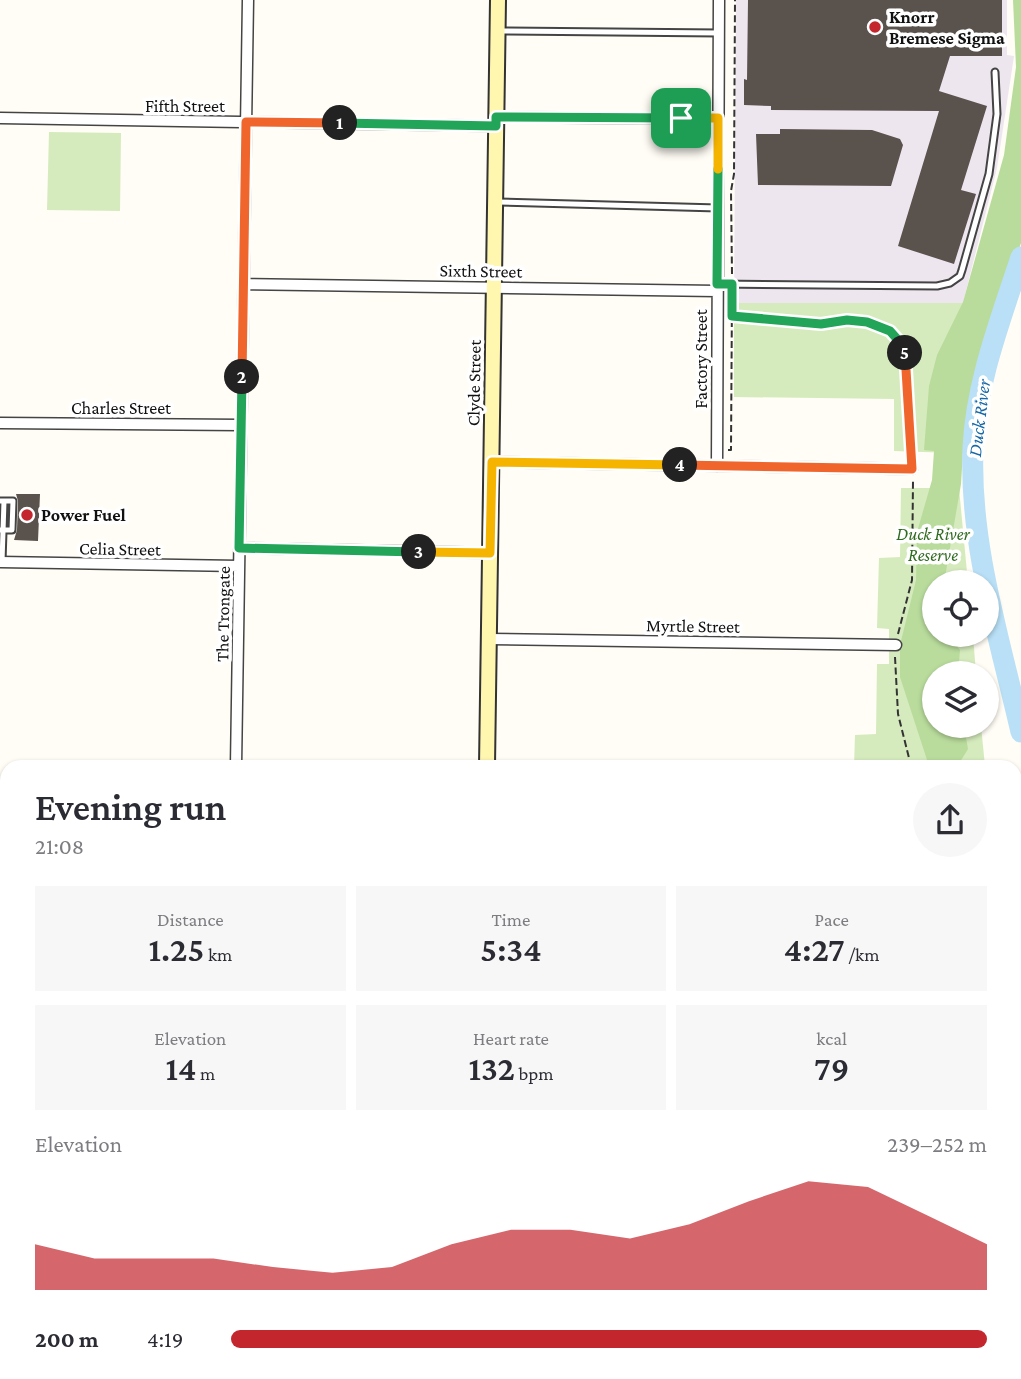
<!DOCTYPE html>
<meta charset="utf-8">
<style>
body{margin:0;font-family:"Crimson Pro",serif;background:#f7f7f7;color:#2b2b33;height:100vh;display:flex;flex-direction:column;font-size:26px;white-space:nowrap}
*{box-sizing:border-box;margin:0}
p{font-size:23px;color:#7c7c81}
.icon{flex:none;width:38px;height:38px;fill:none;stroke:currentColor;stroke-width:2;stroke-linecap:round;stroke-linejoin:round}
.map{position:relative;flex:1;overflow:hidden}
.drawer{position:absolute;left:0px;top:760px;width:1022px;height:620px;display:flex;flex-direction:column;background:#fff;border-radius:21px 21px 0 0;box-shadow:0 2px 5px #0004}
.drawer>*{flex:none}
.fabs{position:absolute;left:922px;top:570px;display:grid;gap:14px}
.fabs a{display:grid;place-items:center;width:77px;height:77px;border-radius:50%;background:#fff;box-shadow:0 2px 5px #0004;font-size:35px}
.pin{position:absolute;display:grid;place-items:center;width:60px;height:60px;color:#fff;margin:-30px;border-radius:14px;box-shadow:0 4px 10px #0006}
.km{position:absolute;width:35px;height:35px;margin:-18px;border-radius:50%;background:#222;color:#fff;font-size:19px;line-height:35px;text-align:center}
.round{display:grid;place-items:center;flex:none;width:74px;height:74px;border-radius:37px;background:#f7f7f7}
.overview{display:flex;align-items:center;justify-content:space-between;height:119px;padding:0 35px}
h1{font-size:38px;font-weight:600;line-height:52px}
.metrics{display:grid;grid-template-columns:repeat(3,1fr);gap:10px;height:119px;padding:7px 35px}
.metrics div{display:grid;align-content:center;border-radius:0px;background:#f7f7f7;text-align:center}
.metrics b{font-size:35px;font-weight:600}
.metrics small{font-size:19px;font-weight:400}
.metrics p{font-size:19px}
.chart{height:196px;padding:14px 35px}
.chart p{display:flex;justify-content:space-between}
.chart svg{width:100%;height:126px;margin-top:7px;fill:#c4262e;opacity:.7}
ul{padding:0 35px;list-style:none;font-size:23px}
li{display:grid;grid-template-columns:112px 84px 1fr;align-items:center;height:52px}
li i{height:18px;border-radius:9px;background:#c4262e}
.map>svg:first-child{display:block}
.industrial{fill:#eee6ef}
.green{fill:#d5ebbd}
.forest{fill:#b9dc9c}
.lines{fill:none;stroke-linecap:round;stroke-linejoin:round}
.river{stroke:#b9e0f7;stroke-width:21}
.building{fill:#5a524d}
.lane-casing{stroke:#444;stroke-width:9}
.street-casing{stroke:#444;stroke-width:13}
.secondary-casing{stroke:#333;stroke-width:18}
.path{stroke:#333;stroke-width:2;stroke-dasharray:7 3.5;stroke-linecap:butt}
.lane{stroke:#fff;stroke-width:5}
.street{stroke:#fff;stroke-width:10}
.secondary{stroke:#fff6b0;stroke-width:14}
.split-1-casing{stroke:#fff;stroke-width:14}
.split-2-casing{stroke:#fff;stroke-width:14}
.split-3-casing{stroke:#fff;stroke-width:14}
.split-4-casing{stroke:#fff;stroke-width:14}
.split-5-casing{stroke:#fff;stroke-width:14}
.split-6-casing{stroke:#fff;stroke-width:14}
.split-7-casing{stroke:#fff;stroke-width:14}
.split-1{stroke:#22a559;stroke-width:9}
.split-2{stroke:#f0652b;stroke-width:9}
.split-3{stroke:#22a559;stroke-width:9}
.split-4{stroke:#f5b400;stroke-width:9}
.split-5{stroke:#f0652b;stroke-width:9}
.split-6{stroke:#22a559;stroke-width:9}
.split-7{stroke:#f5b400;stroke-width:9}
.poi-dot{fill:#c4262e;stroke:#fff;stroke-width:2.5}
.labels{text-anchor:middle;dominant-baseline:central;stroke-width:7;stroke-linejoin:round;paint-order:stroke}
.poi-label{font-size:18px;font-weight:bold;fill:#111;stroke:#fff;text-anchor:start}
.street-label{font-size:18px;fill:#111;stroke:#fff}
.park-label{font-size:18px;font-style:italic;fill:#2f6b1f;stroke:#fff}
.water-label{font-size:19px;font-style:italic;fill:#1768a6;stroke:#fff}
</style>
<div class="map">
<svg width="1021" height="1379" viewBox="0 0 1021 1379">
<rect width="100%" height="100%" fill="#fffdf5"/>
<path class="industrial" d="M 736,0 L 1007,0 L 1007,55 L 1014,56 L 997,168 L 963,303 L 734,303 Z"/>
<path class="green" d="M 49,132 L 121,133 L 120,211 L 47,210 Z
M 734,303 L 963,303 L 953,453 L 894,451 L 894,399 L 734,397 Z
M 901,488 L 959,488 L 968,583 L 934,583 L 934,635 L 973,635 L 976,674 L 934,674 L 934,726 L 981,726 L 985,766 L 854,766 L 855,735 L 876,734 L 877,664 L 889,664 L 889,629 L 877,628 L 879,558 L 900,557 Z
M 1015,1048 L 1021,1066 L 1021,1316 L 1015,1316 Z"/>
<path class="forest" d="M 1013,0 L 1021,0 L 1021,243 L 971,394 L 963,452 L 961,484 L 944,583 L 934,583 L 934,635 L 948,635 L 960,650 L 958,674 L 934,674 L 934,726 L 964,726 L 968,749 L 960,762 L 960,766 L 929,766 L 900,677 L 900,645 L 916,580 L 917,532 L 932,480 L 934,451 L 924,450 L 929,386 L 937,355 L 963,302 L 1004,155 L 1016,67 Z"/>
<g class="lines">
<path class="river" d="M 1021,257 C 1001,319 976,382 973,448 C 969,544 1000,640 1021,732
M 1015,953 L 1021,920
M 1015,1023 L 1021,1034"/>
</g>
<path class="building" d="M 748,0 L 1002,0 L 1002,56 L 950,56 L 939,91 L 987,106 L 961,190 L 976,194 L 954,264 L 898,246 L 939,111 L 771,110 L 771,106 L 744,105 L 744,79 L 747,80 Z
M 780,129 L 872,130 L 900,139 L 903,145 L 891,186 L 758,185 L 756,134 L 780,134 Z
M 16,494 L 40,494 L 38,541 L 14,540 L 17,530 L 18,501 Z"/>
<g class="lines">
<g class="lane-casing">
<path id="lane" d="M 498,31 L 719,33
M 497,202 L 718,208
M 717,284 L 937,286 L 950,283 L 960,276 L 962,270 L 989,174 L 997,114 L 995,72
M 0,501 L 13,501 L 12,530 L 0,530
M 2,562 L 4,501"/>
</g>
<g class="street-casing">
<path id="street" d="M 497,117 L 718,119
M 0,118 L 496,126
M 244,284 L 717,291
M 0,423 L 241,425
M 492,462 L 912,469
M 717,466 L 719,0
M 239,548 L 490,553
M 0,562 L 239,566
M 489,639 L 896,645
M 236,766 L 248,0
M 0,828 L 7,828
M 230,1372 L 230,1379"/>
</g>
<g class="secondary-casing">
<path id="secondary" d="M 487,766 L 498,0
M 0,1210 L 7,1210
M 1015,1333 L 1021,1333
M 474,1379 L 475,1372
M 485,1379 L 485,1372"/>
</g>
<path class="path" d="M 732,274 L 731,191 L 734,174 L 735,0
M 730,316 L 821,324 L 847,320 L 867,322 L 890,331 L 904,348 L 907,360 L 905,384 L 912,458
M 728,450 L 731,450 L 732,293
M 898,634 L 912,580 L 913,481
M 895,657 L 898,714 L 911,766
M 1015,1199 L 1021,1222"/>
<use href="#lane" class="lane"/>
<use href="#street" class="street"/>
<use href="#secondary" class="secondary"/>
</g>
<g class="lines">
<g class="split-1-casing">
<path id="split-1" d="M 340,123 L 496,126 L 496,117 L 681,118"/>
</g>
<g class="split-2-casing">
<path id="split-2" d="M 242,377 L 246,122 L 340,123"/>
</g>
<g class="split-3-casing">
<path id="split-3" d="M 242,377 L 239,548 L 419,552"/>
</g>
<g class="split-4-casing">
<path id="split-4" d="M 419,552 L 490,553 L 492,462 L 680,465"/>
</g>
<g class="split-5-casing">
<path id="split-5" d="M 680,465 L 912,469 L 905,353"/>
</g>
<g class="split-6-casing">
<path id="split-6" d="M 718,169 L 717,284 L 732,284 L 732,316 L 821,324 L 847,320 L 867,322 L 890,331 L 898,340 L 905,353"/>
</g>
<g class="split-7-casing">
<path id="split-7" d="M 681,118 L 718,118 L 718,169"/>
</g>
<use href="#split-1" class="split-1"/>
<use href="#split-2" class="split-2"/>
<use href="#split-3" class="split-3"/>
<use href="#split-4" class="split-4"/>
<use href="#split-5" class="split-5"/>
<use href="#split-6" class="split-6"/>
<use href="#split-7" class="split-7"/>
</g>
<g class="poi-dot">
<circle cx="875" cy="27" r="7"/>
<circle cx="27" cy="515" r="7"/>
</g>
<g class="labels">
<g class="poi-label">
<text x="889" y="17">Knorr<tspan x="889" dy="21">Bremese Sigma</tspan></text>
<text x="41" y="515">Power Fuel</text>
</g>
<g class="street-label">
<text x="185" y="106">Fifth Street</text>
<text transform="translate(481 271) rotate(1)">Sixth Street</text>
<text transform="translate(701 359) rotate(-90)">Factory Street</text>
<text transform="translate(474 383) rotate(-89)">Clyde Street</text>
<text x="121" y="408">Charles Street</text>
<text transform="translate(120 549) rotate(1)">Celia Street</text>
<text transform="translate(223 614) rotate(-89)">The Trongate</text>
<text transform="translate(693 626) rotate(1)">Myrtle Street</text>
</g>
<g class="park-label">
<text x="933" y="534">Duck River<tspan x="933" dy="21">Reserve</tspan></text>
</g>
<g class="water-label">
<text transform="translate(979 418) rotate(-83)">Duck River</text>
</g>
</g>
</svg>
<div class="fabs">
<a><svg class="icon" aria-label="locate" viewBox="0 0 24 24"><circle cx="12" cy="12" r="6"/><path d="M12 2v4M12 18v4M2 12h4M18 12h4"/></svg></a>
<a><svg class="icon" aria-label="layers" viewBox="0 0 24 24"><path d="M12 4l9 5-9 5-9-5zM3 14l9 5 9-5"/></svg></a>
</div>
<div class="pin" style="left:681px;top:118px;background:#1e9e55"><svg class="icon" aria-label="arrive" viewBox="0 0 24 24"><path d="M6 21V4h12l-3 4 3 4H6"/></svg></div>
<b class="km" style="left:340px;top:123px">1</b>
<b class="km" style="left:242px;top:377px">2</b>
<b class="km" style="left:419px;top:552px">3</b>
<b class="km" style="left:680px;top:465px">4</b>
<b class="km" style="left:905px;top:353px">5</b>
<section class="drawer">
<div class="overview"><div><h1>Evening run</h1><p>21:08</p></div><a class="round"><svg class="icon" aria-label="share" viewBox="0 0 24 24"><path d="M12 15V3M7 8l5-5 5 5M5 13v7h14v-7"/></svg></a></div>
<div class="metrics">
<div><p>Distance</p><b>1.25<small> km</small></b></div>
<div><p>Time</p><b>5:34</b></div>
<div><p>Pace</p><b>4:27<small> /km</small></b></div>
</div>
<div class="metrics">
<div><p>Elevation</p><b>14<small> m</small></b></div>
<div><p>Heart rate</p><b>132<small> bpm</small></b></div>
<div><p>kcal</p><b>79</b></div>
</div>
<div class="chart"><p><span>Elevation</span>239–252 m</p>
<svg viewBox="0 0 160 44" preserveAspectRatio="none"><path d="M0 44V28L10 33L20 33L30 33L40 36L50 38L60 36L70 28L80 23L90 23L100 26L110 21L120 13L130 6L140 8L150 18L160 28V44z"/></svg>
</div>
<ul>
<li><b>200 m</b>4:19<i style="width:100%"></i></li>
</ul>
</section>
</div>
